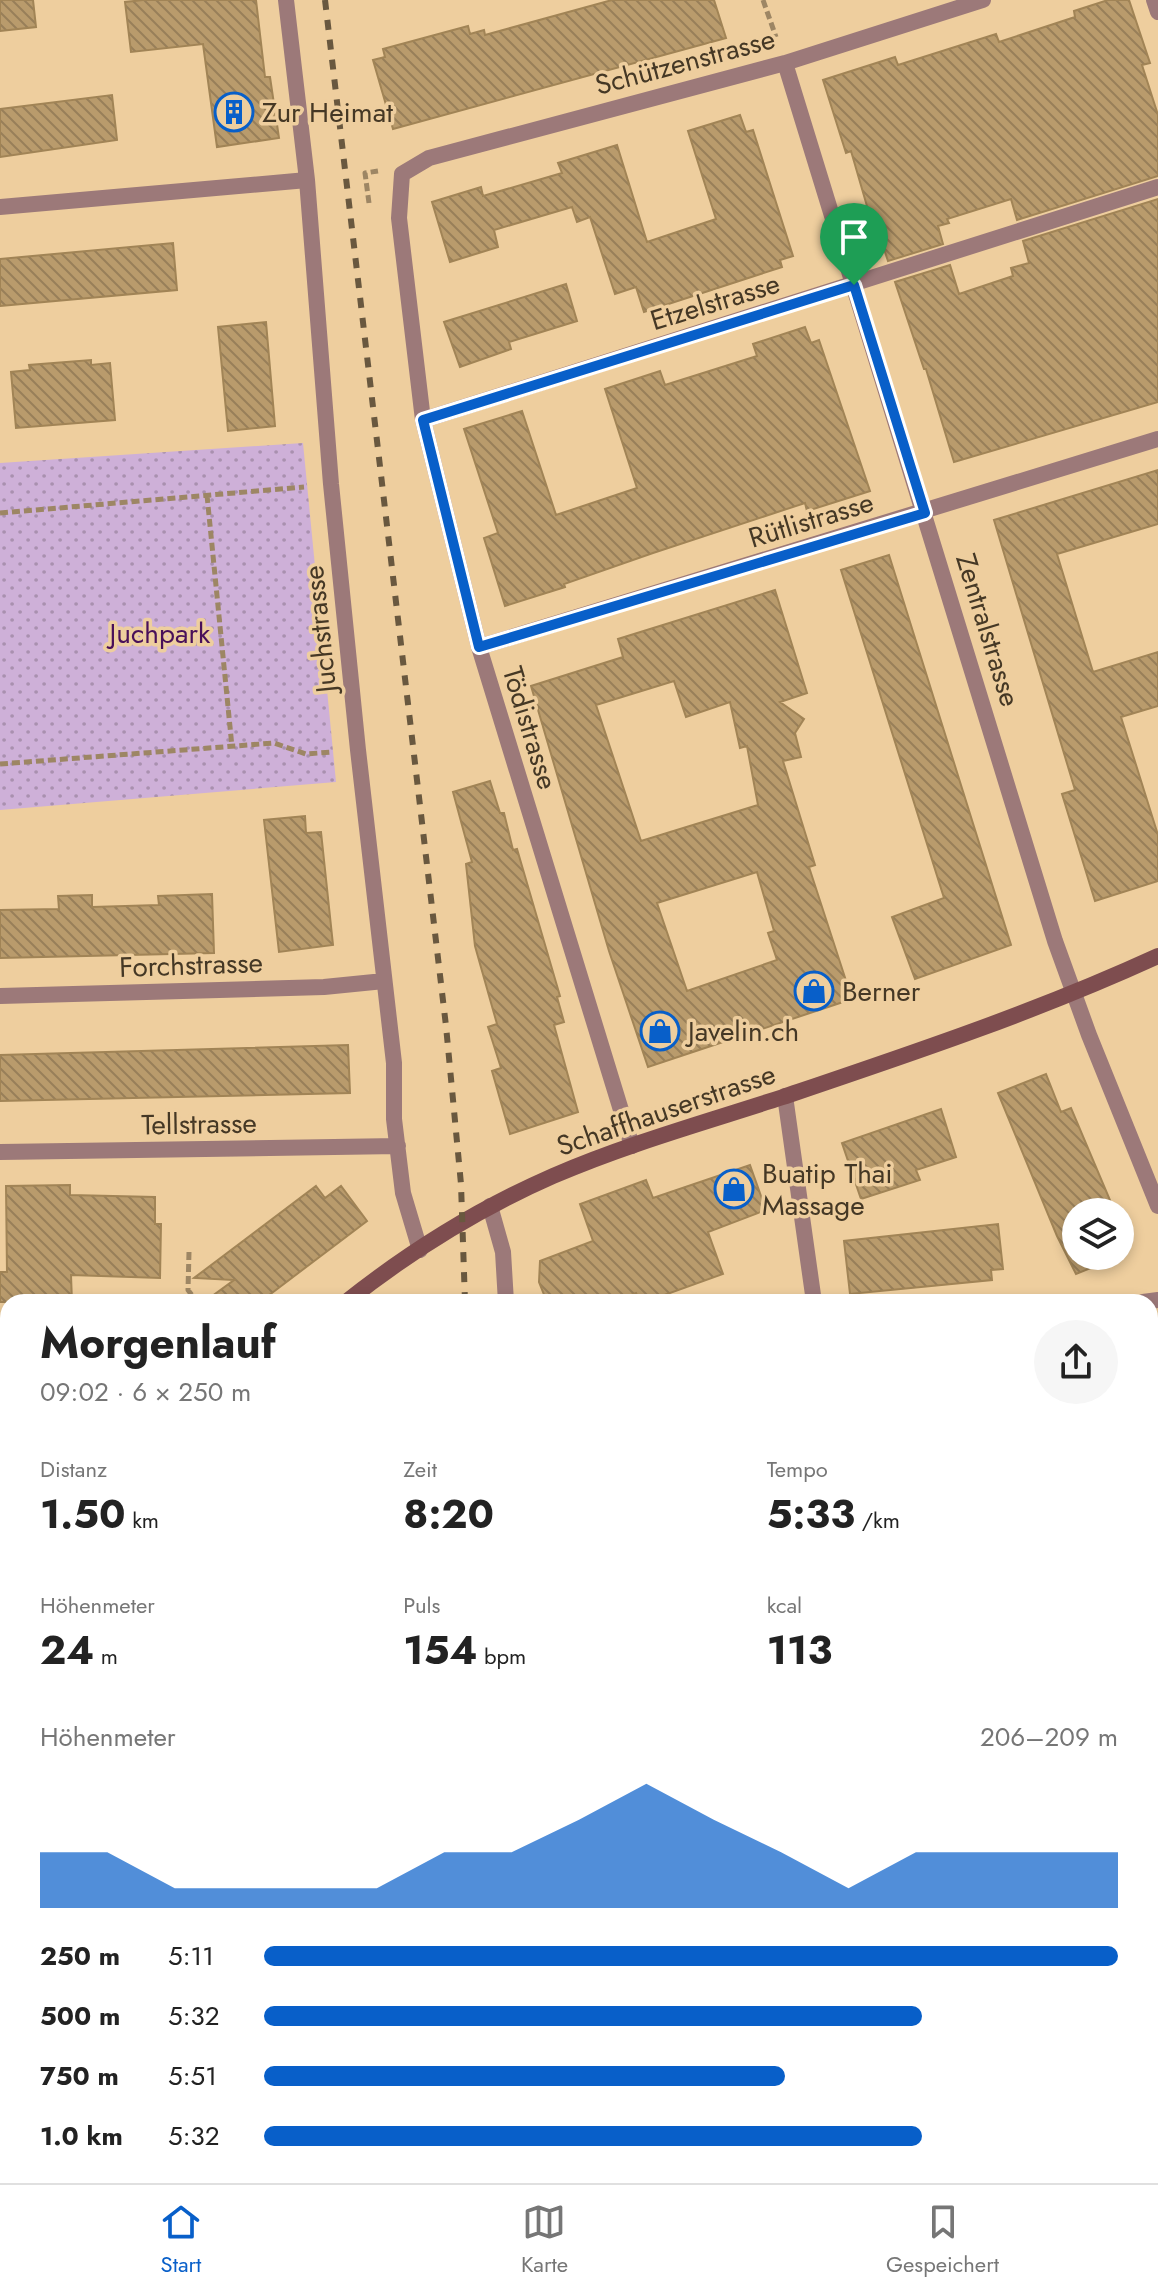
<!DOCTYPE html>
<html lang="de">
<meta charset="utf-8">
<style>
body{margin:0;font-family:Jost,sans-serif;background:#f6f6f6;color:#222;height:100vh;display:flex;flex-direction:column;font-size:30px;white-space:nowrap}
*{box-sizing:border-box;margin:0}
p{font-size:26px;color:#767676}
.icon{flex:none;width:44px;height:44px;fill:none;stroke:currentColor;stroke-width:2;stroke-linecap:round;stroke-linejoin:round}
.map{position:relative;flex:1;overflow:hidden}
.side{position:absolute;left:0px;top:1294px;width:1158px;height:890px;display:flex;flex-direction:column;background:#fff;border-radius:24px 24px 0 0;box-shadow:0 4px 12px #0003}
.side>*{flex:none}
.tools{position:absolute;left:1062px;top:1198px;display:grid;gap:16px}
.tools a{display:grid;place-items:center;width:72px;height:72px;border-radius:50%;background:#fff;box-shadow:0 4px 12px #0003;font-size:40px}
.pin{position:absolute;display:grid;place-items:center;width:68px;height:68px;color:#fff;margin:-82px -34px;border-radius:50% 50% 50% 0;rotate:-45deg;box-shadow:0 0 8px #0007}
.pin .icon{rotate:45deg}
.round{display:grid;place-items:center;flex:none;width:84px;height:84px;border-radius:42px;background:#f6f6f6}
.head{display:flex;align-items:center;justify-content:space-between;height:136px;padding:0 40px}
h1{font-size:44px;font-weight:700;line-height:60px}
.stats{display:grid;grid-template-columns:repeat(3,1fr);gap:12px;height:136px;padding:8px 40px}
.stats div{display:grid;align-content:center}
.stats b{font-size:40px;font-weight:700}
.stats small{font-size:22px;font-weight:400}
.stats p{font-size:22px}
.chart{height:224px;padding:16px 40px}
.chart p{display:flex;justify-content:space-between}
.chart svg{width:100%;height:144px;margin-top:8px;fill:#085fc9;opacity:.7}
ul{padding:0 40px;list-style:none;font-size:26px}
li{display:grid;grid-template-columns:128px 96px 1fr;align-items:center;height:60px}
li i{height:20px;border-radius:10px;background:#085fc9}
.dock{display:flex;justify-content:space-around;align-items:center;height:112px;border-top:2px solid #e0e0e0;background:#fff;font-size:22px;color:#767676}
.dock a{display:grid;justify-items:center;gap:4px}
.dock .active{color:#085fc9}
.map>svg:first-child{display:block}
.park{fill:url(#park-dots)}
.building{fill:url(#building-back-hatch);stroke:#a18456;stroke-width:2;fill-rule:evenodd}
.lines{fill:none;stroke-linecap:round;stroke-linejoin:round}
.path{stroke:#9d8664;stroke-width:5;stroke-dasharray:8 4;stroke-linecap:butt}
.minor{stroke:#9c7979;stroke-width:16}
.secondary{stroke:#7e4d4f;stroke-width:16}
.primary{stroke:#672d31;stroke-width:20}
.rail{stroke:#69583f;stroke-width:6;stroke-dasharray:10 10;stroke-linecap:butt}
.route-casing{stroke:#fff;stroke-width:16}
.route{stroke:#085fc9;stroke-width:10}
.labels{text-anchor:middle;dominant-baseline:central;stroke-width:7;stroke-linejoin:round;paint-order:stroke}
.street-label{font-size:28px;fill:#453825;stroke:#eece9e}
.poi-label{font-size:28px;fill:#453825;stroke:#eece9e;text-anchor:start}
.park-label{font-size:28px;fill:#491059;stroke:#eece9e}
</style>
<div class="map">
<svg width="1158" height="2183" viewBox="0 0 1158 2183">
<defs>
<pattern id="park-dots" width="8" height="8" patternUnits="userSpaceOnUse" patternTransform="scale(2)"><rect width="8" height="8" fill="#ceb0d8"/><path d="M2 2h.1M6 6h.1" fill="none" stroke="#a990af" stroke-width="1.8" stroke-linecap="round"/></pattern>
<pattern id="building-back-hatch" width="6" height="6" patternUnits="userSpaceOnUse" patternTransform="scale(2)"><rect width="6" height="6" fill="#b99b6c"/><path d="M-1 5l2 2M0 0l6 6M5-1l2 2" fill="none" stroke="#987f59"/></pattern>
</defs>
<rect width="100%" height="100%" fill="#eece9e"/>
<path class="park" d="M 303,443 L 336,782 L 0,810 L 0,463 Z"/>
<path class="building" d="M 0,0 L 33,0 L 36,27 L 0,31 Z
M 143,0 L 256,0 L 265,77 L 270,77 L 279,138 L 217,147 L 203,44 L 131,52 L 125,2 Z
M 612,0 L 714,0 L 726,38 L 393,129 L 373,60 L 385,57 L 383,49 L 468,26 L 470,34 L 484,30 L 485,35 Z
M 1108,0 L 1129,0 L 1150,63 L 1142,65 L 1158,115 L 1158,176 L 1017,220 L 1011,199 L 947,219 L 949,223 L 938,226 L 943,244 L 888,261 L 882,243 L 878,244 L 851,151 L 846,153 L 823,80 L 895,57 L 898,65 L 996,34 L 999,42 L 1075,17 L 1074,11 Z
M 112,95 L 117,140 L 0,157 L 0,109 Z
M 740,115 L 746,132 L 753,130 L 793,256 L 780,260 L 782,267 L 644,312 L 636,287 L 615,294 L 590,217 L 577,222 L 572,207 L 494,230 L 498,247 L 450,262 L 432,202 L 481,187 L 483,196 L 562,173 L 558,163 L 617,145 L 647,242 L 716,219 L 688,131 Z
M 1158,199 L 1158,402 L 954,462 L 926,369 L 924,369 L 895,282 L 950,265 L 959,294 L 1013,276 L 1011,268 L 1029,263 L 1023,241 Z
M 173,243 L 177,290 L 0,306 L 0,259 Z
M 566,284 L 577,321 L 509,342 L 511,349 L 460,367 L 444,322 Z
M 266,322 L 275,426 L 228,431 L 218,327 Z
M 805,327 L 811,343 L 819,340 L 870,491 L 807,511 L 805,503 L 653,553 L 564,584 L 565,587 L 505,606 L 484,538 L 498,533 L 464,429 L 522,411 L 556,515 L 637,488 L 605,389 L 660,371 L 665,385 L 757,356 L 753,344 Z
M 91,360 L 91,365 L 110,363 L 115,420 L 16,428 L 11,372 L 30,370 L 29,365 Z
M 1158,470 L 1158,524 L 1057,554 L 1093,672 L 1158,652 L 1158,706 L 1121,717 L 1158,835 L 1158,881 L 1095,901 L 1062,794 L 1075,790 L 994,520 Z
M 889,555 L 1011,945 L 915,979 L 892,917 L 944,898 L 841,570 Z
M 775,590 L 807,693 L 780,702 L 804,719 L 795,733 L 801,757 L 783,761 L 815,865 L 809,867 L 852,999 L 648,1067 L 609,951 L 531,686 L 623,657 L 618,639 ZM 674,681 L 686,717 L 730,702 L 740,748 L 747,746 L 758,805 L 641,841 L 596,705 ZM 757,872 L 774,931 L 768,933 L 777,960 L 687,991 L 657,903 Z
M 490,781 L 500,813 L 504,813 L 513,850 L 517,849 L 560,996 L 557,997 L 564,1022 L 554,1025 L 578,1112 L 510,1134 L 492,1071 L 501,1068 L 488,1027 L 497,1024 L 475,946 L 466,864 L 472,862 L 453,792 Z
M 305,816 L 306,833 L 321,832 L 333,945 L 279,952 L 264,820 Z
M 212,894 L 214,953 L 0,958 L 0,910 L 59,909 L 58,896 L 92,895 L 92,907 L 159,905 L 158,896 Z
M 348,1045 L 350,1093 L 0,1101 L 0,1055 Z
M 1046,1074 L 1061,1112 L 1071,1108 L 1115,1212 L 1076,1212 L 1076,1256 L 1120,1256 L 1076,1274 L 1057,1236 L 998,1093 Z
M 941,1109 L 956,1157 L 916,1170 L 920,1180 L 861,1199 L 842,1143 Z
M 750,1165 L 766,1210 L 708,1232 L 723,1274 L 645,1302 L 640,1302 L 636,1293 L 613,1302 L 547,1302 L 539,1282 L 540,1261 L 593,1241 L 580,1204 L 646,1180 L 653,1198 Z
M 70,1185 L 70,1195 L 155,1197 L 155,1224 L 161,1224 L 160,1278 L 71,1275 L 72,1302 L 0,1302 L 0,1272 L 7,1272 L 6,1186 Z
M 316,1186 L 325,1198 L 341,1186 L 367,1221 L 260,1302 L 204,1302 L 234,1280 L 194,1278 Z
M 998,1224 L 1003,1269 L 991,1270 L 992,1280 L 850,1294 L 844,1241 Z"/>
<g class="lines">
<path class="path" d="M 763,0 L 776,37
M 369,203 L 365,173 L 378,171
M 207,495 L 232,747
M 0,513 L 304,487
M 0,764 L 274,743 L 306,754 L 332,752
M 189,1252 L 188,1290 L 197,1302"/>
<path class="minor" d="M 286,0 L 307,180 L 331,484 L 358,750 L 394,1063 L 394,1119 L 403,1193 L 420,1250
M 1154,0 L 1158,12
M 785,63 L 1055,941 L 1089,1035 L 1158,1206
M 0,207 L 307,180
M 423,420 L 1158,187
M 479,647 L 1158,439
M 0,996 L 324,987 L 384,981
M 785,1096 L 814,1302
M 632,1146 L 479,647 L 423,420 L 399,218 L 402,174 L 429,158 L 785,63 L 983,0
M 0,1152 L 398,1146
M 490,1206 L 503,1252 L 506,1302
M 1143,1302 L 1158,1300
M 1150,1664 L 1158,1668
M 0,1989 L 8,2004
M 1150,2043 L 1158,2043
M 102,2176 L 106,2183
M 272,2183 L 276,2176"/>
<path class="secondary" d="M 346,1302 C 409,1252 480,1208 553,1176 C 627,1144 706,1122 783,1097 C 910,1054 1036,1012 1158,956
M 0,1570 L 8,1564"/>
<path class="primary" d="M 1150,1802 L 1158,1788
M 936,2183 L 940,2176"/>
<path class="rail" d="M 325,0 L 446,1026 L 461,1184 L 465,1302
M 230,2183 L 234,2176"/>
</g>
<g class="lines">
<g class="route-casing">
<path id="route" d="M 854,285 L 925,513 L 479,647 L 423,420 Z"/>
</g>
<use href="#route" class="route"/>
</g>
<defs>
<g id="building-ring" transform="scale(2)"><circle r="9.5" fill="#eece9e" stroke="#085fc9" stroke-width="1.5"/><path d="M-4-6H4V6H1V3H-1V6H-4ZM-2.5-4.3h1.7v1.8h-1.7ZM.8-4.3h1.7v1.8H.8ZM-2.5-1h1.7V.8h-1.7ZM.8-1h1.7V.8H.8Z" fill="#085fc9"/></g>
<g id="shop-ring" transform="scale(2)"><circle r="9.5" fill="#eece9e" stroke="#085fc9" stroke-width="1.5"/><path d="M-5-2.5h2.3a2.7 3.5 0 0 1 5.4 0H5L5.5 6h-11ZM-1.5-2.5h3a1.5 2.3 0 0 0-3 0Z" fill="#085fc9"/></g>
</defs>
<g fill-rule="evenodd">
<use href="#building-ring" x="234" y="112"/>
<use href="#shop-ring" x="814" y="991"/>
<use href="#shop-ring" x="660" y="1031"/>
<use href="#shop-ring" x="734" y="1189"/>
</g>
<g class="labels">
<g class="street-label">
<text transform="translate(685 62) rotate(-15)">Schützenstrasse</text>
<text transform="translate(715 302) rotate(-17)">Etzelstrasse</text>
<text transform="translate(811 520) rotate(-17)">Rütlistrasse</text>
<text transform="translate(320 629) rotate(-96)">Juchstrasse</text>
<text transform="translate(988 630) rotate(73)">Zentralstrasse</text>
<text transform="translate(530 728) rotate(73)">Tödistrasse</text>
<text transform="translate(191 965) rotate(-2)">Forchstrasse</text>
<text transform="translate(666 1110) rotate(-19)">Schaffhauserstrasse</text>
<text transform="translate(199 1124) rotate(-1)">Tellstrasse</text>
</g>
<g class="poi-label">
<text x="262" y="112">Zur Heimat</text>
<text x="842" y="991">Berner</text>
<text x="688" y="1031">Javelin.ch</text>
<text x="762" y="1173">Buatip Thai<tspan x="762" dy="32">Massage</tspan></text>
</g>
<g class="park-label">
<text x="160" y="633">Juchpark</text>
</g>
</g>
</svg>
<div class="tools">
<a><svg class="icon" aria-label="layers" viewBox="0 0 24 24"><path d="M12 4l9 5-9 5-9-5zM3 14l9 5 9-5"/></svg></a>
</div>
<div class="pin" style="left:854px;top:285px;background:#1e9e55"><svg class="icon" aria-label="arrive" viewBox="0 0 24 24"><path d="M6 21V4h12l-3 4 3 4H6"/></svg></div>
<section class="side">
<div class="head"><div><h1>Morgenlauf</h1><p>09:02 · 6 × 250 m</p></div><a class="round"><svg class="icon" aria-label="share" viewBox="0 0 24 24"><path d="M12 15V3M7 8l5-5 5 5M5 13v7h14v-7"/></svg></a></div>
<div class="stats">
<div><p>Distanz</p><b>1.50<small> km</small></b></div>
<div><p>Zeit</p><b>8:20</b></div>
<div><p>Tempo</p><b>5:33<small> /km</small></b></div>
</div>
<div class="stats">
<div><p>Höhenmeter</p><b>24<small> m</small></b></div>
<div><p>Puls</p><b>154<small> bpm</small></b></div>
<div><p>kcal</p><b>113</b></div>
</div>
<div class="chart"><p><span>Höhenmeter</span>206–209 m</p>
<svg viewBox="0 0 160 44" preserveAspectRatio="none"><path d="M0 44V27L10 27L20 38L30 38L40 38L50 38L60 27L70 27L80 17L90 6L100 17L110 27L120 38L130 27L140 27L150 27L160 27V44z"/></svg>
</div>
<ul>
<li><b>250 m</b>5:11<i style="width:100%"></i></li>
<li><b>500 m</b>5:32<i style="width:77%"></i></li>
<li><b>750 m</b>5:51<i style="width:61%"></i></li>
<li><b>1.0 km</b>5:32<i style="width:77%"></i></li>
</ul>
</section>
</div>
<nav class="dock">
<a class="active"><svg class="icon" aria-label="home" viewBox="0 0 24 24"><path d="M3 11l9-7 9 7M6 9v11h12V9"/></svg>Start</a>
<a><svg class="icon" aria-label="map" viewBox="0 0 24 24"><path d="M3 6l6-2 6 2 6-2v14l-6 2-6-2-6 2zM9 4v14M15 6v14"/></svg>Karte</a>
<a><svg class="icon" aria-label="saved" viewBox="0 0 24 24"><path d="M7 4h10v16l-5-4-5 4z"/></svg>Gespeichert</a>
</nav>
